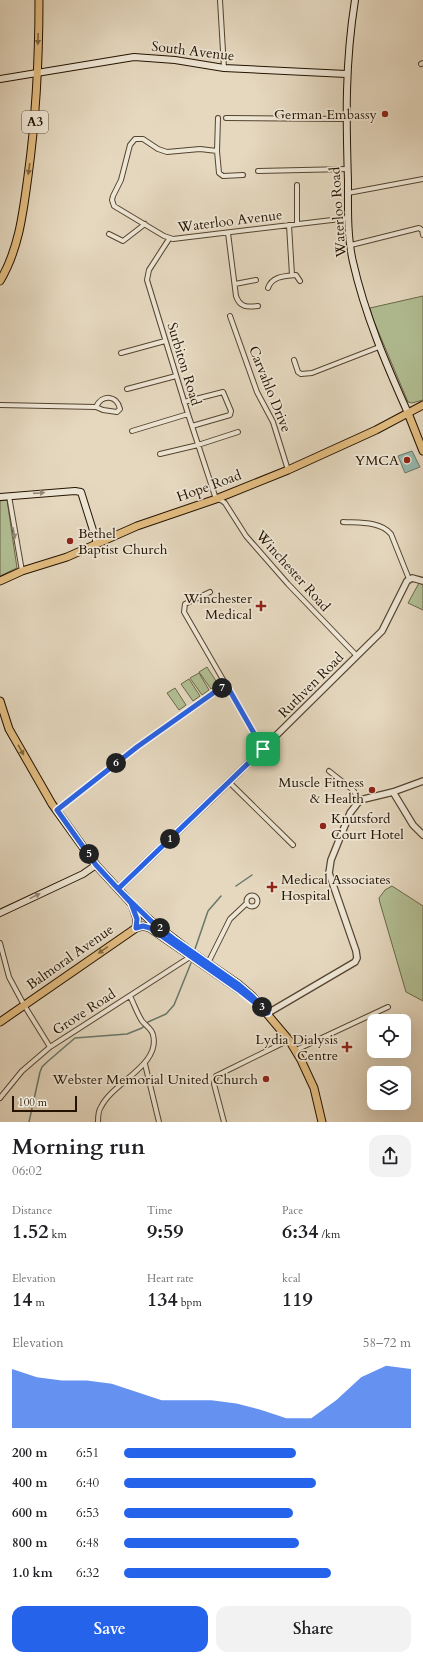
<!DOCTYPE html>
<meta charset="utf-8">
<style>
body{margin:0;font-family:Cardo,serif;background:#f2f2f2;color:#202124;height:100vh;display:flex;flex-direction:column;font-size:15px;white-space:nowrap}
*{box-sizing:border-box;margin:0}
p{font-size:13px;color:#757577}
.icon{flex:none;width:22px;height:22px;fill:none;stroke:currentColor;stroke-width:2;stroke-linecap:round;stroke-linejoin:round}
.map{position:relative;height:1122px;overflow:hidden}
.panel{display:flex;flex-direction:column;background:#fff;flex:1}
.panel>*{flex:none}
.buttons{position:absolute;left:367px;top:1014px;display:grid;gap:8px}
.buttons a{display:grid;place-items:center;width:44px;height:44px;border-radius:8px;background:#fff;box-shadow:0 4px 16px #0002;font-size:20px}
.scale{position:absolute;left:12px;bottom:10px;width:65px;box-sizing:border-box;padding-left:4px;border:2px solid #231300;border-top:0;font-size:11px;line-height:14px;white-space:nowrap;color:#231300;-webkit-text-stroke:3px #eee6d5;paint-order:stroke}
.pin{position:absolute;display:grid;place-items:center;width:34px;height:34px;color:#fff;margin:-17px;border-radius:8px;box-shadow:0 2px 6px #0006}
.km{position:absolute;width:20px;height:20px;margin:-10px;border-radius:50%;background:#222;color:#fff;font-size:11px;line-height:20px;text-align:center}
.round{display:grid;place-items:center;flex:none;width:42px;height:42px;border-radius:12px;background:#f2f2f2}
.head{display:flex;align-items:center;justify-content:space-between;height:68px;padding:0 12px}
h1{font-size:22px;font-weight:800;line-height:30px}
.stats{display:grid;grid-template-columns:repeat(3,1fr);gap:6px;height:68px;padding:4px 12px}
.stats div{display:grid;align-content:center}
.stats b{font-size:20px;font-weight:800}
.stats small{font-size:11px;font-weight:400}
.stats p{font-size:11px}
.chart{height:112px;padding:8px 12px}
.chart p{display:flex;justify-content:space-between}
.chart svg{width:100%;height:72px;margin-top:4px;fill:#2563eb;opacity:.7}
.action{display:flex;gap:8px;margin-top:auto;padding:8px 12px}
.action a{flex:1;height:46px;border-radius:12px;background:#2563eb;color:#fff;font-size:16px;font-weight:800;line-height:46px;text-align:center}
.action a+a{background:#f2f2f2;color:#202124}
ul{padding:0 12px;list-style:none;font-size:13px}
li{display:grid;grid-template-columns:64px 48px 1fr;align-items:center;height:30px}
li i{height:10px;border-radius:5px;background:#2563eb}
.map>svg:first-child{display:block}
.green{fill:#b2bf94;stroke:#6a694a}
.water{fill:#96bab0;stroke:#68776a}
.lines{fill:none;stroke-linecap:round;stroke-linejoin:round}
.stream{stroke:#68776a;stroke-width:1.5}
.minor-casing{stroke:#544430;stroke-width:6}
.tertiary-casing{stroke:#544430;stroke-width:8}
.secondary-casing{stroke:#231300;stroke-width:8}
.primary-casing{stroke:#231300;stroke-width:9}
.minor{stroke:#eee6d5;stroke-width:4}
.tertiary{stroke:#eee6d5;stroke-width:5.5}
.secondary{stroke:#eee6d5;stroke-width:6}
.primary{stroke:#e2bc80;stroke-width:7}
.oneway{fill:#826840}
.oneway2{fill:#938775}
.route-casing{stroke:#fff;stroke-width:8}
.route{stroke:#2563eb;stroke-width:5}
.poi-dot{fill:#8f2418;stroke:#eee6d5;stroke-width:1.5}
.labels{text-anchor:middle;dominant-baseline:central;stroke-width:3.5;stroke-linejoin:round;paint-order:stroke}
.shield{fill:#eee6d5;stroke:#605240;stroke-width:1}
.shield-label{font-size:13px;font-weight:bold;fill:#231300}
.street-label{font-size:14px;fill:#231300;stroke:#eee6d5}
.poi-label{font-size:14px;fill:#231300;stroke:#eee6d5;text-anchor:end}
</style>
<div class="map">
<svg width="423" height="1122" viewBox="0 0 423 1122">
<rect width="100%" height="100%" fill="#e5d8bf"/>
<filter id="stains"><feTurbulence type="fractalNoise" baseFrequency=".005" numOctaves="4"/><feColorMatrix values="0 0 0 0 .2 0 0 0 0 .09 0 0 0 0 .02 0 0 0 .5 -.17"/></filter>
<radialGradient id="worn" r=".72"><stop offset=".6" stop-color="#630" stop-opacity="0"/><stop offset="1" stop-color="#630" stop-opacity=".3"/></radialGradient>
<path class="green" d="M 423,296 L 423,400 L 412,403 L 408,402 L 373,319 L 370,308 Z
M 7,500 L 17,568 L 0,576 L 0,501 Z
M 419,583 L 423,585 L 423,610 L 408,603 Z
M 207,667 L 218,684 L 211,689 L 199,672 Z
M 199,673 L 209,690 L 202,695 L 190,678 Z
M 189,679 L 200,696 L 193,701 L 181,684 Z
M 175,688 L 186,705 L 179,710 L 167,693 Z
M 392,886 L 423,906 L 423,1001 L 406,992 L 380,903 L 379,898 L 385,890 Z"/>
<path class="water" d="M 412,451 L 420,467 L 405,473 L 398,456 Z"/>
<g class="lines">
<path class="stream" d="M 236,886 L 252,875
M 195,949 L 208,911 L 221,896
M 29,1122 L 40,1072 L 42,1067 L 47,1062 L 75,1038 L 127,1034 L 142,1028 L 148,1022 L 166,1014 L 174,1005 L 191,963"/>
<g class="minor-casing">
<path id="minor" d="M 220,0 L 224,68
M 421,64 L 423,63
M 218,118 L 217,151 L 219,173 L 223,176 L 243,175
M 226,118 L 345,119
M 217,151 L 200,149 L 167,152 L 158,149 L 143,139 L 135,139 L 130,145 L 121,180 L 113,196 L 112,200 L 114,206 L 164,236 L 173,239 L 349,218
M 258,171 L 347,169
M 348,193 L 423,179
M 297,224 L 297,185
M 289,225 L 292,275
M 228,233 L 236,296 C 240,308 248,307 258,306
M 109,234 L 123,241 L 145,224
M 169,239 L 149,270 L 147,280 L 188,414 L 216,499 L 221,500 L 225,503 L 246,536 L 288,584 L 357,656
M 351,245 L 419,228 L 422,230 L 423,235
M 235,284 L 256,280
M 268,288 C 272,276 285,276 296,275 L 300,281
M 230,316 L 257,392 L 273,422 L 288,470
M 121,353 L 165,341
M 294,360 L 298,372 L 301,374 L 312,373 L 379,347
M 127,389 L 176,376
M 184,402 L 223,392 L 231,411 L 230,415 L 192,426
M 0,405 L 96,407 L 103,410 L 117,412 L 120,409 C 117,395 102,394 96,407
M 132,431 L 188,414
M 160,454 L 198,445 L 238,432
M 9,496 L 22,571
M 343,522 C 359,523 380,521 391,534 L 409,579
M 210,592 L 185,604 L 184,612 L 263,749
M 329,771 L 353,790 L 360,800
M 229,782 L 293,845
M 57,810 L 137,747 L 226,685
M246.5 901a5.5 5.5 0 1 1 11 0a5.5 5.5 0 1 1-11 0Z
M 0,943 L 9,977 L 24,1005 L 50,1047
M 208,963 L 230,919 L 247,903
M 296,1050 L 388,1007
M 145,1064 L 159,1122
M 0,1098 L 22,1071 L 50,1047 L 190,957
M 98,1122 C 98,1117 98,1111 101,1107 C 113,1082 161,1065 153,1035 C 152,1029 146,1026 142,1021 C 137,1013 134,1004 130,996
M 224,1122 L 214,1084 L 216,1076 L 289,1040"/>
</g>
<g class="tertiary-casing">
<path id="tertiary" d="M 393,792 L 413,825 L 423,835
M 118,889 L 229,782 L 382,631 L 407,581 L 412,578 L 423,581
M 268,1013 L 355,962 L 357,958 L 356,951 L 329,873 L 331,860 L 350,813 L 360,800 L 393,792 L 423,781"/>
</g>
<g class="secondary-casing">
<path id="secondary" d="M 355,0 C 345,63 346,118 348,181 C 348,208 347,236 353,262 C 365,315 386,364 408,413
M 0,79 L 134,57 L 175,60 L 224,68 L 346,74
M 0,497 L 75,491 L 81,492 L 97,543
M 0,913 L 83,874 L 96,865"/>
</g>
<g class="primary-casing">
<path id="primary" d="M 0,281 C 19,249 23,213 28,176 C 36,118 39,59 39,0
M 408,413 L 423,451
M 0,581 L 22,571 L 67,557 L 137,526 L 216,499 L 288,470 L 376,430 L 423,405
M 0,701 L 9,729 L 52,804 L 96,865 L 131,903 L 151,921 L 190,951 L 238,984 L 252,996 L 289,1040 L 301,1060 L 314,1088 L 322,1122
M 133,907 L 137,919 L 136,928
M 0,1022 L 136,928 L 143,926 L 150,928 L 241,991"/>
</g>
<use href="#minor" class="minor"/>
<use href="#tertiary" class="tertiary"/>
<use href="#secondary" class="secondary"/>
<use href="#primary" class="primary"/>
</g>
<defs><path id="oneway-solid" d="M-6-.8H1V-3.2L6.5 0L1 3.2V.8H-6Z"/></defs>
<g class="oneway">
<use href="#oneway-solid" transform="translate(38 39) rotate(91)"/>
<use href="#oneway-solid" transform="translate(29 169) rotate(98)"/>
<use href="#oneway-solid" transform="translate(21 750) rotate(61)"/>
<use href="#oneway-solid" transform="translate(103 950) rotate(145)"/>
</g>
<g class="oneway2">
<use href="#oneway-solid" transform="translate(39 493) rotate(-4)"/>
<use href="#oneway-solid" transform="translate(14 533) rotate(80)"/>
<use href="#oneway-solid" transform="translate(35 896) rotate(-26)"/>
</g>
<g class="lines">
<g class="route-casing">
<path id="route" d="M 263,749 L 118,889 L 151,921 L 174,939 L 238,984 L 252,996 L 268,1013 L 240,991 L 150,928 L 143,926 L 136,928 L 137,919 L 131,903 L 96,865 L 57,810 L 137,747 L 226,684 L 263,749"/>
</g>
<use href="#route" class="route"/>
</g>
<g class="poi-dot">
<circle cx="385" cy="114" r="4"/>
<circle cx="407" cy="460" r="4"/>
<circle cx="70" cy="541" r="4"/>
<path d="M259 600h4v4h4v4h-4v4h-4v-4h-4v-4h4z"/>
<circle cx="372" cy="790" r="4"/>
<circle cx="323" cy="826" r="4"/>
<path d="M270 881h4v4h4v4h-4v4h-4v-4h-4v-4h4z"/>
<path d="M345 1041h4v4h4v4h-4v4h-4v-4h-4v-4h4z"/>
<circle cx="266" cy="1079" r="4"/>
</g>
<g class="labels">
<rect class="shield" x="22" y="111" width="26" height="22" rx="3"/>
<g class="shield-label">
<text x="35" y="122">A3</text>
</g>
<g class="street-label">
<text transform="translate(193 51) rotate(7)">South Avenue</text>
<text transform="translate(338 212) rotate(-94)">Waterloo Road</text>
<text transform="translate(230 221) rotate(-7)">Waterloo Avenue</text>
<text transform="translate(184 364) rotate(73)">Surbiton Road</text>
<text transform="translate(270 389) rotate(68)">Carvahlo Drive</text>
<text transform="translate(209 486) rotate(-20)">Hope Road</text>
<text transform="translate(293 571) rotate(48)">Winchester Road</text>
<text transform="translate(311 685) rotate(-45)">Ruthven Road</text>
<text transform="translate(70 957) rotate(-35)">Balmoral Avenue</text>
<text transform="translate(84 1012) rotate(-33)">Grove Road</text>
</g>
<g class="poi-label">
<text x="377" y="114">German Embassy</text>
<text x="399" y="460">YMCA</text>
<text x="78" y="533" text-anchor="start">Bethel<tspan x="78" dy="16">Baptist Church</tspan></text>
<text x="252" y="598">Winchester<tspan x="252" dy="16">Medical</tspan></text>
<text x="364" y="782">Muscle Fitness<tspan x="364" dy="16">&amp; Health</tspan></text>
<text x="331" y="818" text-anchor="start">Knutsford<tspan x="331" dy="16">Court Hotel</tspan></text>
<text x="281" y="879" text-anchor="start">Medical Associates<tspan x="281" dy="16">Hospital</tspan></text>
<text x="338" y="1039">Lydia Dialysis<tspan x="338" dy="16">Centre</tspan></text>
<text x="258" y="1079">Webster Memorial United Church</text>
</g>
</g>
<rect width="100%" height="100%" filter="url(#stains)"/>
<rect width="100%" height="100%" fill="url(#worn)"/>
</svg>
<div class="buttons">
<a><svg class="icon" aria-label="locate" viewBox="0 0 24 24"><circle cx="12" cy="12" r="6"/><path d="M12 2v4M12 18v4M2 12h4M18 12h4"/></svg></a>
<a><svg class="icon" aria-label="layers" viewBox="0 0 24 24"><path d="M12 4l9 5-9 5-9-5zM3 14l9 5 9-5"/></svg></a>
</div>
<div class="scale">100 m</div>
<div class="pin" style="left:263px;top:749px;background:#1e9e55"><svg class="icon" aria-label="arrive" viewBox="0 0 24 24"><path d="M6 21V4h12l-3 4 3 4H6"/></svg></div>
<b class="km" style="left:170px;top:839px">1</b>
<b class="km" style="left:160px;top:928px">2</b>
<b class="km" style="left:262px;top:1007px">3</b>
<b class="km" style="left:89px;top:854px">5</b>
<b class="km" style="left:116px;top:763px">6</b>
<b class="km" style="left:222px;top:688px">7</b>
</div>
<section class="panel">
<div class="head"><div><h1>Morning run</h1><p>06:02</p></div><a class="round"><svg class="icon" aria-label="share" viewBox="0 0 24 24"><path d="M12 15V3M7 8l5-5 5 5M5 13v7h14v-7"/></svg></a></div>
<div class="stats">
<div><p>Distance</p><b>1.52<small> km</small></b></div>
<div><p>Time</p><b>9:59</b></div>
<div><p>Pace</p><b>6:34<small> /km</small></b></div>
</div>
<div class="stats">
<div><p>Elevation</p><b>14<small> m</small></b></div>
<div><p>Heart rate</p><b>134<small> bpm</small></b></div>
<div><p>kcal</p><b>119</b></div>
</div>
<div class="chart"><p><span>Elevation</span>58–72 m</p>
<svg viewBox="0 0 160 44" preserveAspectRatio="none"><path d="M0 44V8L10 13L20 15L30 15L40 17L50 22L60 27L70 27L80 27L90 29L100 33L110 38L120 38L130 27L140 13L150 6L160 8V44z"/></svg>
</div>
<ul>
<li><b>200 m</b>6:51<i style="width:60%"></i></li>
<li><b>400 m</b>6:40<i style="width:67%"></i></li>
<li><b>600 m</b>6:53<i style="width:59%"></i></li>
<li><b>800 m</b>6:48<i style="width:61%"></i></li>
<li><b>1.0 km</b>6:32<i style="width:72%"></i></li>
</ul>
<div class="action"><a>Save</a><a>Share</a></div>
</section>
